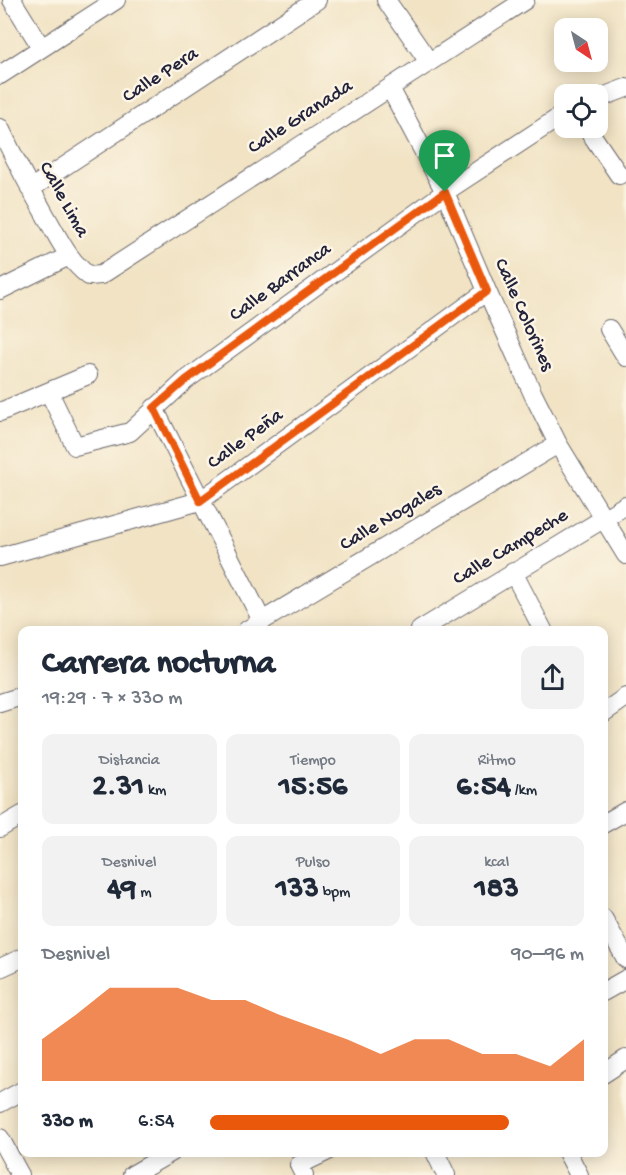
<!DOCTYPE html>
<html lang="es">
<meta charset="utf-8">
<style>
body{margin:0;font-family:"Gochi Hand",sans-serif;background:#f2f2f3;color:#1f2937;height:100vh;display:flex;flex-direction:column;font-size:22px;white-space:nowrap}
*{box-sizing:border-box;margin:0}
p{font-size:20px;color:#747a83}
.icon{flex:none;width:33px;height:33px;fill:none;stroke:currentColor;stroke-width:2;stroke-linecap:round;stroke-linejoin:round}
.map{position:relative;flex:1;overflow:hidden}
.sheet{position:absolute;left:18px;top:626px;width:590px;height:531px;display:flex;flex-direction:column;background:#fff;border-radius:12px;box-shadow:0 3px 15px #0003}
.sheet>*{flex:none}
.needle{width:39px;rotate:144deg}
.tools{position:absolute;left:554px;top:18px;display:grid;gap:12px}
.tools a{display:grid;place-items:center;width:54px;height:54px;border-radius:12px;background:#fff;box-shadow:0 3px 15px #0003;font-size:30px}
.pin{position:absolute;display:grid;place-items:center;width:51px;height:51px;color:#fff;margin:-62px -26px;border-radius:50% 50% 50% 0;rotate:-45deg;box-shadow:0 0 6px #0007}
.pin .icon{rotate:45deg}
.round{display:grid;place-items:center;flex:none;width:63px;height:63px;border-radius:12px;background:#f2f2f3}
.head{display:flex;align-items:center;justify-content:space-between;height:102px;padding:0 24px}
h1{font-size:33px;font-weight:800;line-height:45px}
.figures{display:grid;grid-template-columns:repeat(3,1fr);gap:9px;height:102px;padding:6px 24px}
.figures div{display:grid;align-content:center;border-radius:12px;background:#f2f2f3;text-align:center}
.figures b{font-size:30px;font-weight:800}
.figures small{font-size:16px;font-weight:400}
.figures p{font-size:16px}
.chart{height:168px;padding:12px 24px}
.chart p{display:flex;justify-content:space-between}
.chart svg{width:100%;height:108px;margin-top:6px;fill:#ea580c;opacity:.7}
ul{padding:0 24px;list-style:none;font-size:20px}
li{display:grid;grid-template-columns:96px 72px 1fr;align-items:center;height:45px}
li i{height:15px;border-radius:8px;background:#ea580c}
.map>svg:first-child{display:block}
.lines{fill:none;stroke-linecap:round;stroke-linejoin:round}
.minor-casing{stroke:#6a666b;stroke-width:20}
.minor{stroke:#fff;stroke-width:18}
.route-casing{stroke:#fff;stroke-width:12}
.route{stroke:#ea580c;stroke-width:8}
.labels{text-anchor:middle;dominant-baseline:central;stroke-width:5;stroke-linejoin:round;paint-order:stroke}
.street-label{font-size:20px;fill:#22223b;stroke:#fcf5e5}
</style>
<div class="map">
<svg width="626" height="1175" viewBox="0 0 626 1175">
<rect width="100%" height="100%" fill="#fcf5e5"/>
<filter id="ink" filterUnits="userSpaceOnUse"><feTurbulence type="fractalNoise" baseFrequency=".0167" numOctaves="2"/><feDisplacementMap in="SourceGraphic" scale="12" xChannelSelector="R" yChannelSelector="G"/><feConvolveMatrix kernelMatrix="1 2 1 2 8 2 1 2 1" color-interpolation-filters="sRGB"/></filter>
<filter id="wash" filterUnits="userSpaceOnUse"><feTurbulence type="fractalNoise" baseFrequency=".008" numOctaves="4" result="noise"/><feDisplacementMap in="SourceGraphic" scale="24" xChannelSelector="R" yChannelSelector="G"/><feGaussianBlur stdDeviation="1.35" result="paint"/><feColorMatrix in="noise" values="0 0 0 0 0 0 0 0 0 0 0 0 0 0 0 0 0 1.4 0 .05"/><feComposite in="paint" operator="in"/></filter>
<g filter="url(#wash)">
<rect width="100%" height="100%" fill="#f1e3c4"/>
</g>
<g filter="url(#ink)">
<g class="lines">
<g class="minor-casing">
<path id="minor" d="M 12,0 L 41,47
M 386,0 L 429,62
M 0,75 L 116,0
M 390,88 L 445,192 L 487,291 L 533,394 L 558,444 L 626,555
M 597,99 L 626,88
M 0,128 C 15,160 31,190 48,220 C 60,241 69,261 89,276 L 101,275 L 525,0
M 587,128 L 619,175
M 30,189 L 317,0
M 0,290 L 69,256
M 609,329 L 626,357
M 49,392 L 75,446 L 130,432 L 186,380 L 445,192 L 564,114
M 154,408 L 262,621
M 0,412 L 88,375
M 0,557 L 200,501 L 487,291
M 513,572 L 543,630
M 247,630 L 558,444
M 420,630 L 626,505
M 0,703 L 22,696
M 603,713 L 626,697
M 603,824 L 626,811
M 0,828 L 22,815
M 603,918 L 626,959
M 0,968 L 22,958
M 603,992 L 626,979
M 603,1074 L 626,1059
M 0,1103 L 22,1091
M 0,1138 L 20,1175
M 435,1152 L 446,1175
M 567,1152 L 579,1175
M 132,1175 L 172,1152
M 304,1175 L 299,1165 L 326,1152"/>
</g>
<use href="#minor" class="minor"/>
</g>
</g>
<g class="lines" filter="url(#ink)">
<g class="route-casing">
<path id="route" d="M 445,192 L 487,291 L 200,501 L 154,408 L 186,380 Z"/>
</g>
<use href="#route" class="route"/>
</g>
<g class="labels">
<g class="street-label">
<text transform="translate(161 76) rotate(-33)">Calle Pera</text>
<text transform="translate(301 118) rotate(-33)">Calle Granada</text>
<text transform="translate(63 200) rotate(61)">Calle Lima</text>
<text transform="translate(281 283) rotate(-36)">Calle Barranca</text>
<text transform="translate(523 315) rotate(66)">Calle Colorines</text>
<text transform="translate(246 440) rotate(-36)">Calle Peña</text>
<text transform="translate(391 518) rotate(-31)">Calle Nogales</text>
<text transform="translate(511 548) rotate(-31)">Calle Campeche</text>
</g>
</g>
</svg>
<div class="tools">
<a><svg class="needle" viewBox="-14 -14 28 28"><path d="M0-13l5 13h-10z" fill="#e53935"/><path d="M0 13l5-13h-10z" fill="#747a83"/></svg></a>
<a><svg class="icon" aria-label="locate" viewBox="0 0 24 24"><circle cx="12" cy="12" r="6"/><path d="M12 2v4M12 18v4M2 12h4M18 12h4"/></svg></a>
</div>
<div class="pin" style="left:445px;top:192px;background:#1e9e55"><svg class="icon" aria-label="arrive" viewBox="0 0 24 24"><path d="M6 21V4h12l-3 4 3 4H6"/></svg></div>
<section class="sheet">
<div class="head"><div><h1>Carrera nocturna</h1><p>19:29 · 7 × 330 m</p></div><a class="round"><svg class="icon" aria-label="share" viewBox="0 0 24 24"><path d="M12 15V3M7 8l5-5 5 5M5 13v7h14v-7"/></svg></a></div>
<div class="figures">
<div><p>Distancia</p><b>2.31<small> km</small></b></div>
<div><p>Tiempo</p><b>15:56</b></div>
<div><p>Ritmo</p><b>6:54<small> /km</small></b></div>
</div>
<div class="figures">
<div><p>Desnivel</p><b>49<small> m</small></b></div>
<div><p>Pulso</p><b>133<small> bpm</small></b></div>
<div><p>kcal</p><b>183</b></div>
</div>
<div class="chart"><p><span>Desnivel</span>90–96 m</p>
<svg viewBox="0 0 160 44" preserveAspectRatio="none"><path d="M0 44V27L10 17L20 6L30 6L40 6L50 11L60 11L70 17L80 22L90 27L100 33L110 27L120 27L130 33L140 33L150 38L160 27V44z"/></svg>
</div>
<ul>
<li><b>330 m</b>6:54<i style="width:80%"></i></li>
</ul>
</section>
</div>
